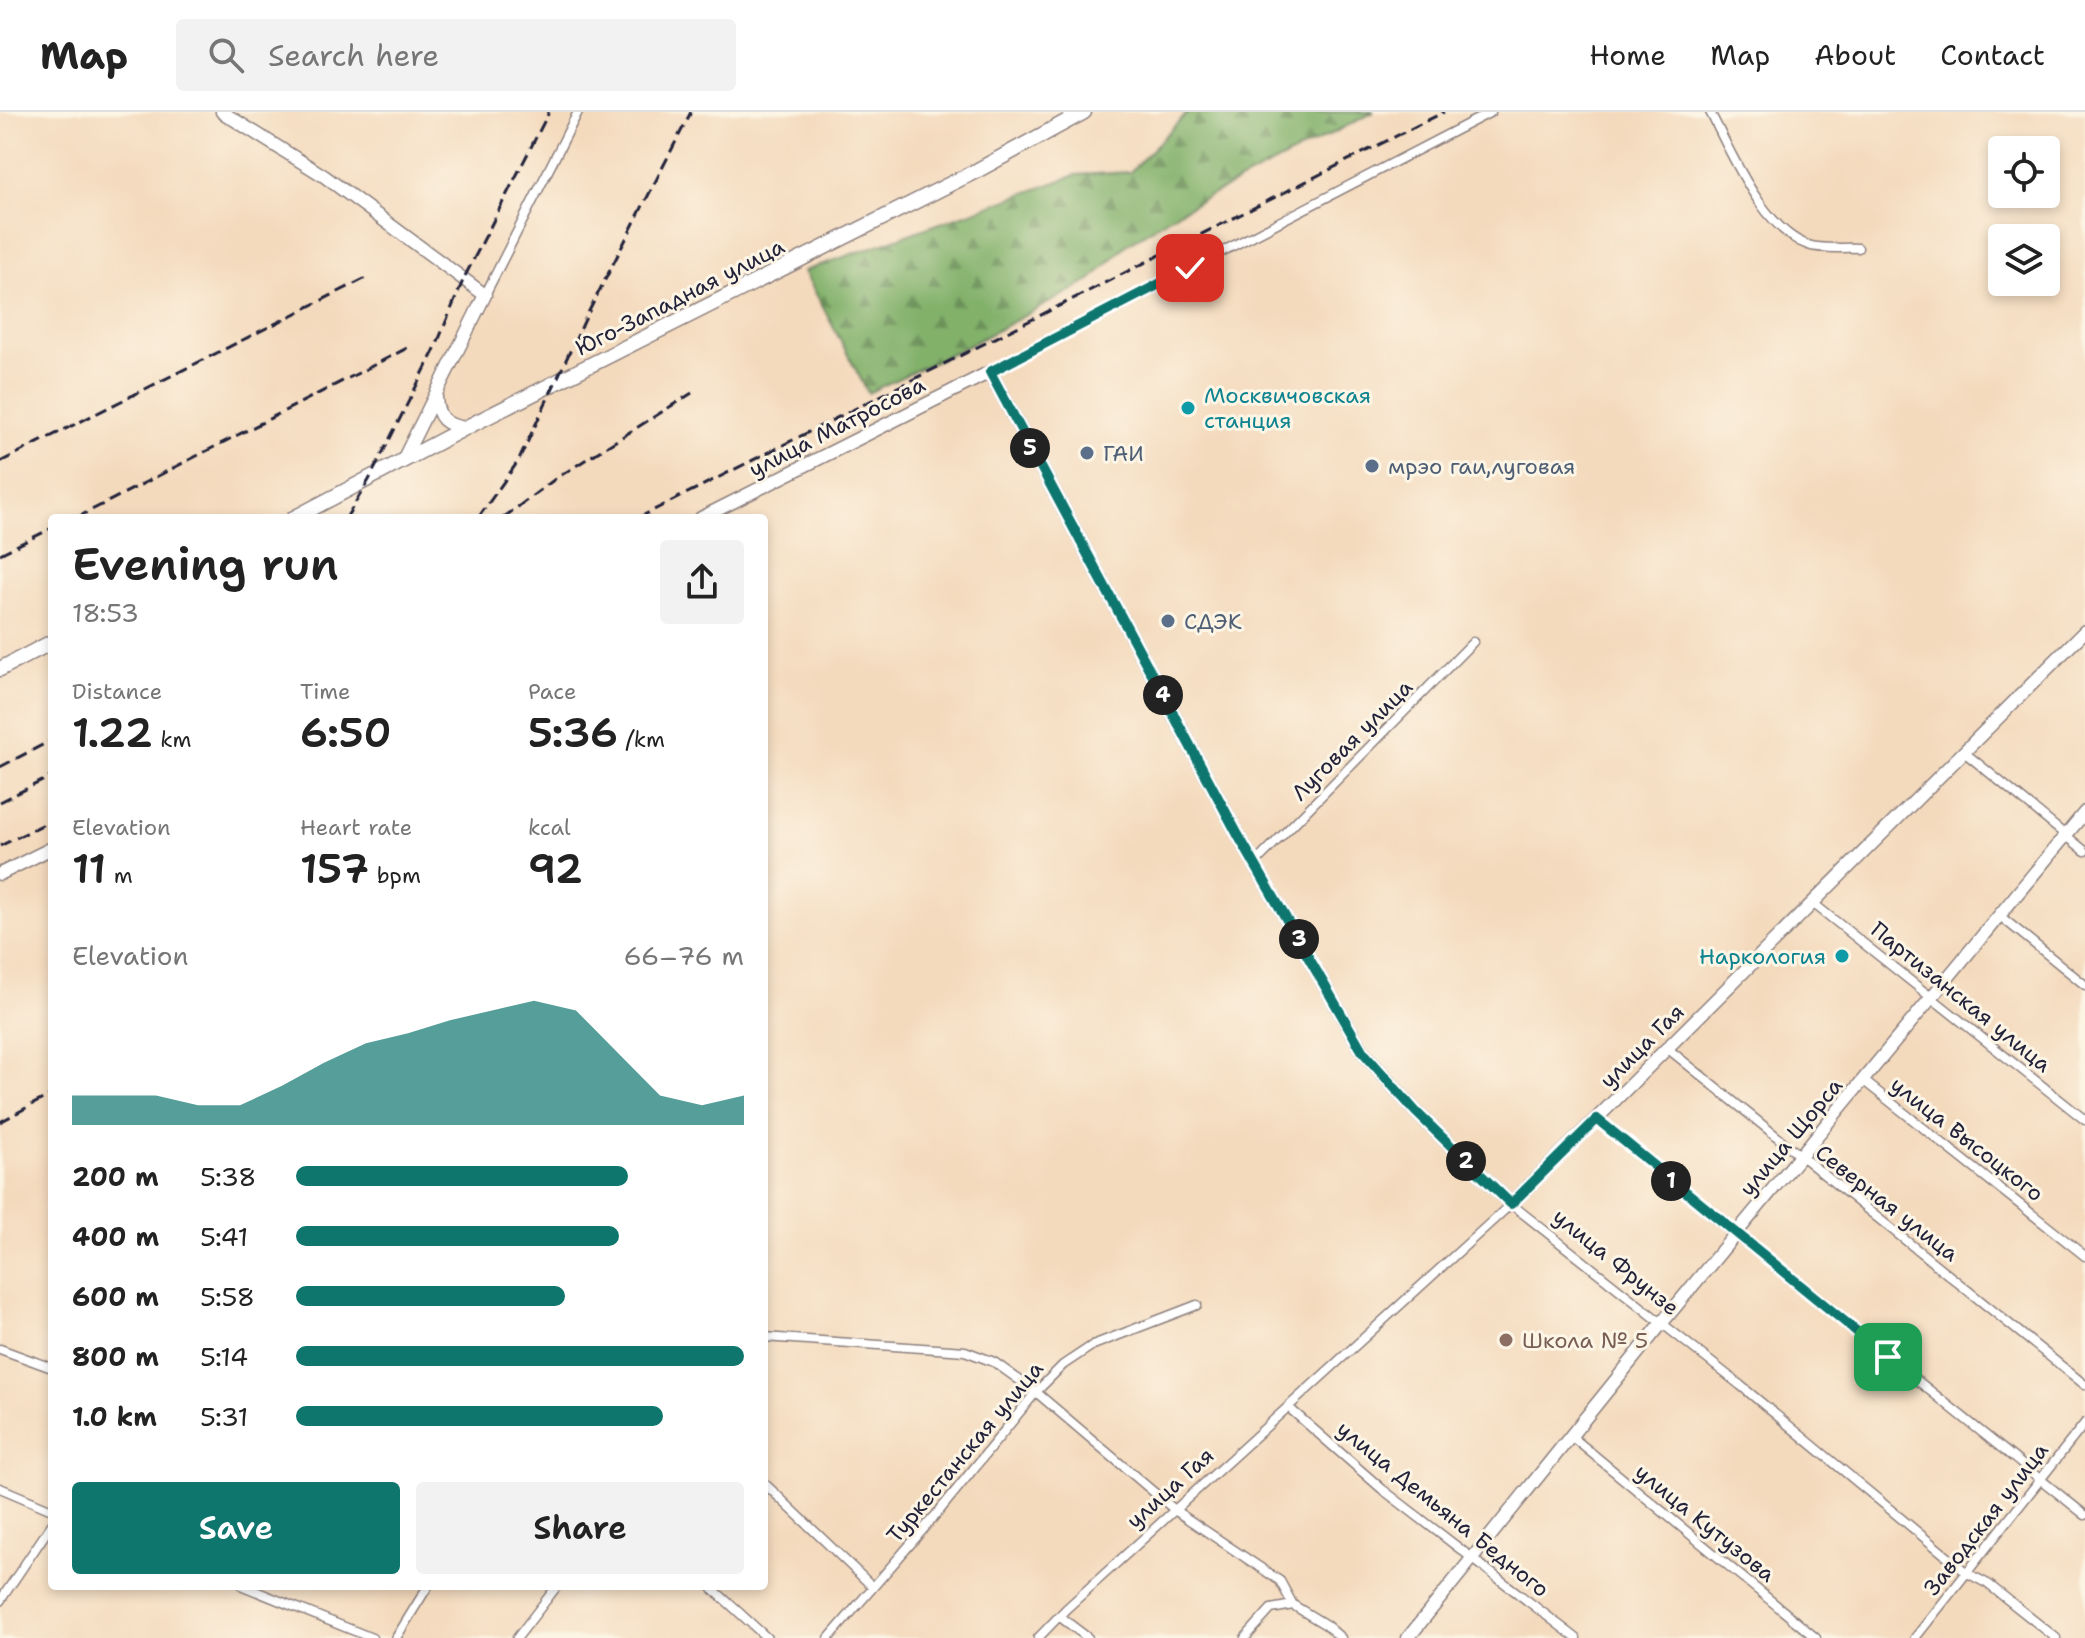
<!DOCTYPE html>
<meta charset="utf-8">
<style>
body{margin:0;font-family:"Shantell Sans",sans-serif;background:#f2f2f2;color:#222;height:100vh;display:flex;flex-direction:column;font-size:30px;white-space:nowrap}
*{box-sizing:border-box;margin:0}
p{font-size:26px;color:#767676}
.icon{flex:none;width:44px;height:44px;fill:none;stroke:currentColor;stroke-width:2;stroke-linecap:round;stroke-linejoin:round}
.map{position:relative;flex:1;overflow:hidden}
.sheet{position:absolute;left:48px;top:402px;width:720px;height:1076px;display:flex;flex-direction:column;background:#fff;border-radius:8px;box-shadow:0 4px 12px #0003}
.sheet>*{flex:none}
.controls{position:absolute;left:1988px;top:24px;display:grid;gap:16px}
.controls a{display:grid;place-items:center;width:72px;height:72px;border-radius:8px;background:#fff;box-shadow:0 4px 12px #0003;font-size:40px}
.pin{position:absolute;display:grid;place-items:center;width:68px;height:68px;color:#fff;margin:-34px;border-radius:16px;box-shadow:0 4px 12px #0006}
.km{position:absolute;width:40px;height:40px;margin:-20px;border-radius:50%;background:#222;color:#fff;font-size:22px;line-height:40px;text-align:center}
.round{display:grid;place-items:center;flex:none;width:84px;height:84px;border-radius:8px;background:#f2f2f2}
.overview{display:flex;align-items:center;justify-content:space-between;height:136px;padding:0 24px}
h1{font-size:44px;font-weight:600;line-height:60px}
.figures{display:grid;grid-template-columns:repeat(3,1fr);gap:12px;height:136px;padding:8px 24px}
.figures div{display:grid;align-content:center}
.figures b{font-size:40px;font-weight:600}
.figures small{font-size:22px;font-weight:400}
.figures p{font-size:22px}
.chart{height:224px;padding:16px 24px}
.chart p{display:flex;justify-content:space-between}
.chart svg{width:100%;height:144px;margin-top:8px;fill:#0f766e;opacity:.7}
.primary-button{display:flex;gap:16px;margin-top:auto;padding:16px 24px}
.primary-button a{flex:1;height:92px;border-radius:8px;background:#0f766e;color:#fff;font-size:32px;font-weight:600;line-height:92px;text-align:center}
.primary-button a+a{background:#f2f2f2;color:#222}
ul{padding:0 24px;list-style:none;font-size:26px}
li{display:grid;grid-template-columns:128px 96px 1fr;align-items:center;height:60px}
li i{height:20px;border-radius:10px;background:#0f766e}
header{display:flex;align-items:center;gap:48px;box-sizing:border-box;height:112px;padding:0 40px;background:#fff;border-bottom:2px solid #e0e0e0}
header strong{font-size:38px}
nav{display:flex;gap:44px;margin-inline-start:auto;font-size:28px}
.search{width:560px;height:72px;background:#f2f2f2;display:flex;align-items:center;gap:20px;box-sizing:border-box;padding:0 28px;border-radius:8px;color:#767676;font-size:30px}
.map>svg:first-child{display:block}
.forest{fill:url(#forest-firs);stroke:#526a53;stroke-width:2}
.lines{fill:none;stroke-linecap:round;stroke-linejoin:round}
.street-casing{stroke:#8b7e7c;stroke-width:11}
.secondary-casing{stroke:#8b7e7c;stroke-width:15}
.primary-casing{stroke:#8b7e7c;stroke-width:17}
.street{stroke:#fff;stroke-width:8}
.secondary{stroke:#fff;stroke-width:12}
.primary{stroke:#fff;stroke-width:14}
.rail{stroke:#22223b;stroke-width:3;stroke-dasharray:12 6;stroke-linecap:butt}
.route-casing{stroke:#fff;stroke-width:16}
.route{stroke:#0f766e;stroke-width:10}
.culture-dot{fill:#0f9aa8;stroke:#fcf5e5;stroke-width:3}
.service-dot{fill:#5c6f8a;stroke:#fcf5e5;stroke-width:3}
.education-dot{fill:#8d6e63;stroke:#fcf5e5;stroke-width:3}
.labels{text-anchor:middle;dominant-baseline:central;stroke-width:6;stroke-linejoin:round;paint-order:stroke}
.street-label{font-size:22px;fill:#22223b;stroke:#fcf5e5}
.culture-label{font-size:22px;fill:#0d838f;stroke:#fcf5e5;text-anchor:start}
.service-label{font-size:22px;fill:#4e5e75;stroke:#fcf5e5;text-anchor:start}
.education-label{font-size:22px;fill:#785e54;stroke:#fcf5e5;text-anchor:start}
</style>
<header>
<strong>Map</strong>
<div class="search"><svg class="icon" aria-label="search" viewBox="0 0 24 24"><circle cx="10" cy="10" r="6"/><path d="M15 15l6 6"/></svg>Search here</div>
<nav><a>Home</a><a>Map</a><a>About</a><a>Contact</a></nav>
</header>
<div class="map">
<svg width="2085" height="1526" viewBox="0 0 2085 1526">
<defs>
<pattern id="forest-firs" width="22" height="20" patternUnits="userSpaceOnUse" patternTransform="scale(2)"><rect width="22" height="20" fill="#82b16b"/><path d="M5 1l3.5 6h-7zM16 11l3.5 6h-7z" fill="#6a9059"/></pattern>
</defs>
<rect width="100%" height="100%" fill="#fcf5e5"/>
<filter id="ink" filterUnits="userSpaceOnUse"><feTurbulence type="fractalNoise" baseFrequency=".0125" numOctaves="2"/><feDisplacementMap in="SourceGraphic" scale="16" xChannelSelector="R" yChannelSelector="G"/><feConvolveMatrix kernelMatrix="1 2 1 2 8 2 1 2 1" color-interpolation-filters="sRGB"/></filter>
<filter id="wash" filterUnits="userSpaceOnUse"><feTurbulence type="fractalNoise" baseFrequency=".006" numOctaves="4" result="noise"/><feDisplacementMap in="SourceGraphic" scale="32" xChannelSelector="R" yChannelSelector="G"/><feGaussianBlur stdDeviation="1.8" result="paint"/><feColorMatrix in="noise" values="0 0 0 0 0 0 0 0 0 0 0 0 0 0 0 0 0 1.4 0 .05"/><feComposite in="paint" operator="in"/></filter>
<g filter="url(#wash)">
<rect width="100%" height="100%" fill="#f4dabd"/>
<path class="forest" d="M 1188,0 L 1374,0 L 1173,103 L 1125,134 L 1090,169 L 969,233 L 868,281 L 804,159 L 1076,63 L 1130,60 Z"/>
</g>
<g filter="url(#ink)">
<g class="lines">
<g class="street-casing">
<path id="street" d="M 1710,0 C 1731,40 1763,118 1808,133 C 1822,138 1843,135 1858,136
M 485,183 L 578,0
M 990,260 L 1491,0
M 1964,640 L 2085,739
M 1255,751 L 1473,530
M 1814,792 L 2085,1008
M 2000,804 L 2085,873
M 1667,936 L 2085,1273
M 1864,969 L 2085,1144
M 1597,1007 L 1736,1123 L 2085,1403
M 764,1225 L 965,1239 L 994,1250 L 1036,1280 L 1176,1399 L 1280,1469 L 1293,1493 L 1326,1513 L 1341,1526
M 0,1237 L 52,1256
M 1288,1295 L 1382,1377 L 1576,1526
M 1571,1324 L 1816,1526
M 764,1371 L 873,1475
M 0,1376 L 52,1398
M 243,1474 L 372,1526
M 710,1474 L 767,1526
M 0,1489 L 52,1412
M 1059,1504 L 1088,1526
M 396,1526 L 428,1474
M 517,1526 L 557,1474
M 829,1526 L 940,1398 L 1036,1280 L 1063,1253 L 1093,1233 L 1197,1193
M 1038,1526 L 1066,1497 L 1511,1092 L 1740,1273 L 1967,1461 L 1988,1472 L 2056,1526
M 1245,1526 L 1271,1497 L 1293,1493
M 1915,1526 L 2085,1311"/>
</g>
<g class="secondary-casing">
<path id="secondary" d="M 222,0 L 324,64 L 485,183 L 402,350
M 436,285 C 437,306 445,313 465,316
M 701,406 L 990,260 L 1238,723 L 1363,940 L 1416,1000 L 1511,1092 L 2085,519
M 0,762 L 52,736
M 1408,1526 L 1661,1212 L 2085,700"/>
</g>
<g class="primary-casing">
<path id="primary" d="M 294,406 L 465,316 L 978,58 L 1084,0
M 0,557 L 52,530"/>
</g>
<use href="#street" class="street"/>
<use href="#secondary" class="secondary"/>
<use href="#primary" class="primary"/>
<path class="rail" d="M 0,350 L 368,165
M 76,406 L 409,235
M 346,406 L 369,368 L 434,239 L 464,166 L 549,0
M 478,406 L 519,348 L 588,201 L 691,0
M 503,406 L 555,367 L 692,281
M 638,406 L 1444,0
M 0,442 L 52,416
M 0,655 L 52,628
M 0,690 L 52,664
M 0,734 L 52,708
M 0,1010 L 52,982"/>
</g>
</g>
<g class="lines" filter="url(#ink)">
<g class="route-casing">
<path id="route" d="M 1190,156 L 990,260 L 1238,723 L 1363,940 L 1416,1000 L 1511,1092 L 1597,1007 L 1888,1245"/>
</g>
<use href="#route" class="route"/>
</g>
<g class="culture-dot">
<circle cx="1188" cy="296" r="8"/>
<circle cx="1842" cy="844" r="8"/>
</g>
<g class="service-dot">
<circle cx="1087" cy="341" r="8"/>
<circle cx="1372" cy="354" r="8"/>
<circle cx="1168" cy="509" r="8"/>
</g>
<circle class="education-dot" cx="1506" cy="1228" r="8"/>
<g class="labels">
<g class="street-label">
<text transform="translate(680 185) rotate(-27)">Юго-Западная улица</text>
<text transform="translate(837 315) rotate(-27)">улица Матросова</text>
<text transform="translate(1352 628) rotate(-45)">Луговая улица</text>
<text transform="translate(1961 885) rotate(39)">Партизанская улица</text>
<text transform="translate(1642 934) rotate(-45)">улица Гая</text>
<text transform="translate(1791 1025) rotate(-50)">улица Щорса</text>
<text transform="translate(1967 1027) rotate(38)">улица Высоцкого</text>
<text transform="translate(1887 1091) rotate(38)">Северная улица</text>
<text transform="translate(1616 1150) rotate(39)">улица Фрунзе</text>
<text transform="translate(965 1340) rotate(-50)">Туркестанская улица</text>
<text transform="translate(1170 1376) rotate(-42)">улица Гая</text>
<text transform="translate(1443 1397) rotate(39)">улица Демьяна Бедного</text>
<text transform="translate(1986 1407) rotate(-52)">Заводская улица</text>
<text transform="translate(1705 1411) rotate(39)">улица Кутузова</text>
</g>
<g class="culture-label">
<text x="1204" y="283">Москвичовская<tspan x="1204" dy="25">станция</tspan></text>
<text x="1826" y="844" text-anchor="end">Наркология</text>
</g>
<g class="service-label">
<text x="1103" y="341">ГАИ</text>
<text x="1388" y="354">мрэо гаи,луговая</text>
<text x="1184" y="509">СДЭК</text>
</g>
<g class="education-label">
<text x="1522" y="1228">Школа № 5</text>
</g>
</g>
</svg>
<div class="controls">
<a><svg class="icon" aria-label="locate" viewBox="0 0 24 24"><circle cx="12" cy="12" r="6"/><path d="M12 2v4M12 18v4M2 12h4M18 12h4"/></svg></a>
<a><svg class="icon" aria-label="layers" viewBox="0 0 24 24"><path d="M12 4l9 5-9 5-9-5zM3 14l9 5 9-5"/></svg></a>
</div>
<div class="pin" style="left:1888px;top:1245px;background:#1e9e55"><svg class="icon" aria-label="arrive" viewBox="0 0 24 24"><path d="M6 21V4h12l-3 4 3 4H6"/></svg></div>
<div class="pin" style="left:1190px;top:156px;background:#d93025"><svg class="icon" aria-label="check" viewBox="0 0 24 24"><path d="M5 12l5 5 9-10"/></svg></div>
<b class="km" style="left:1671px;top:1069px">1</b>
<b class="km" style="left:1466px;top:1049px">2</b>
<b class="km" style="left:1299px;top:827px">3</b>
<b class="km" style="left:1163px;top:583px">4</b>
<b class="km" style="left:1030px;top:336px">5</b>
<section class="sheet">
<div class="overview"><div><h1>Evening run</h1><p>18:53</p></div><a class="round"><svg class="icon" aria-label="share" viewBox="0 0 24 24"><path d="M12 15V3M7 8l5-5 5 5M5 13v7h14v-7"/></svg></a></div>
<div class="figures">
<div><p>Distance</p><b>1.22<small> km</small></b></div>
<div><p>Time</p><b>6:50</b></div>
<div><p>Pace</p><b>5:36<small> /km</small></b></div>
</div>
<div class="figures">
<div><p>Elevation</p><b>11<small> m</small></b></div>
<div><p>Heart rate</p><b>157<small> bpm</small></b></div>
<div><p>kcal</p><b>92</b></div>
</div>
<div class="chart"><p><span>Elevation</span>66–76 m</p>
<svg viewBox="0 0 160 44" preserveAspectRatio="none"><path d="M0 44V35L10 35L20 35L30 38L40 38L50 32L60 25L70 19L80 16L90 12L100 9L110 6L120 9L130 22L140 35L150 38L160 35V44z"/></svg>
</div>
<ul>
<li><b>200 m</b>5:38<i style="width:74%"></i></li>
<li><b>400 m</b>5:41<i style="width:72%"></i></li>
<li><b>600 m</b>5:58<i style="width:60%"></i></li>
<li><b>800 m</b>5:14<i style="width:100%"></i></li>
<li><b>1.0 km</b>5:31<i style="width:82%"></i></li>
</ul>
<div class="primary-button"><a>Save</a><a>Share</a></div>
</section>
</div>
